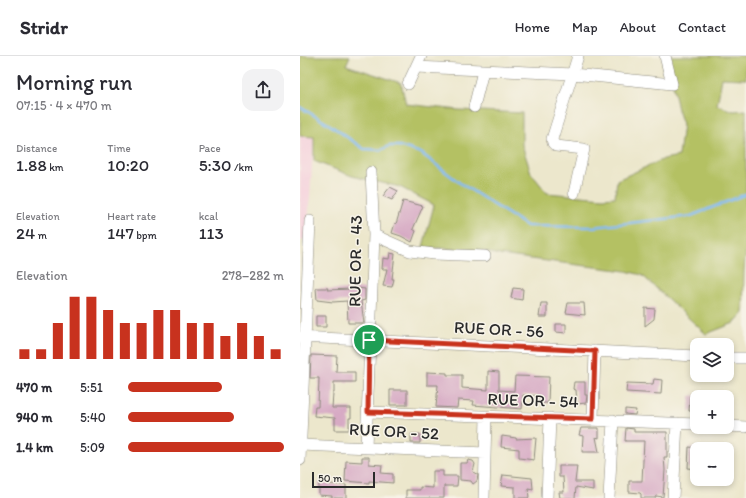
<!DOCTYPE html>
<meta charset="utf-8">
<style>
body{margin:0;font-family:Itim,sans-serif;background:#f2f2f3;color:#2b2b33;height:100vh;display:flex;flex-direction:column;font-size:15px;white-space:nowrap}
*{box-sizing:border-box;margin:0}
p{font-size:13px;color:#7c7c81}
.icon{flex:none;width:22px;height:22px;fill:none;stroke:currentColor;stroke-width:2;stroke-linecap:round;stroke-linejoin:round}
.map{position:relative;flex:1;overflow:hidden}
.details{display:flex;flex-direction:column;background:#fff;width:300px}
.details>*{flex:none}
.controls{position:absolute;left:390px;top:282px;display:grid;gap:8px}
.controls a{display:grid;place-items:center;width:44px;height:44px;border-radius:8px;background:#fff;box-shadow:0 2px 6px #0003;font-size:20px}
.scale{position:absolute;left:12px;bottom:10px;width:63px;box-sizing:border-box;padding-left:4px;border:2px solid #2b2b2b;border-top:0;font-size:11px;line-height:14px;white-space:nowrap;color:#2b2b2b;-webkit-text-stroke:3px #f7f3e8;paint-order:stroke}
.pin{position:absolute;display:grid;place-items:center;width:34px;height:34px;color:#fff;margin:-17px;border:2px solid #fff;border-radius:50%;box-shadow:0 1px 4px #0007}
.round{display:grid;place-items:center;flex:none;width:42px;height:42px;border-radius:12px;background:#f2f2f3}
.headline{display:flex;align-items:center;justify-content:space-between;height:68px;padding:0 16px}
h1{font-size:22px;font-weight:600;line-height:30px}
.stats{display:grid;grid-template-columns:repeat(3,1fr);gap:6px;height:68px;padding:4px 16px}
.stats div{display:grid;align-content:center}
.stats b{font-size:17px;font-weight:600}
.stats small{font-size:11px;font-weight:400}
.stats p{font-size:11px}
.chart{height:112px;padding:8px 16px}
.chart p{display:flex;justify-content:space-between}
.chart svg{width:100%;height:72px;margin-top:4px;stroke:#c8321e;stroke-width:6}
ul{padding:0 16px;list-style:none;font-size:13px}
li{display:grid;grid-template-columns:64px 48px 1fr;align-items:center;height:30px}
li i{height:10px;border-radius:5px;background:#c8321e}
header{display:flex;align-items:center;gap:24px;box-sizing:border-box;height:56px;padding:0 20px;background:#fff;border-bottom:1px solid #e1e1e2}
header strong{font-size:19px}
nav{display:flex;gap:22px;margin-inline-start:auto;font-size:14px}
main{display:flex;flex:1;min-height:0}
.map>svg:first-child{display:block}
.built{fill:#f5cfdb}
.green{fill:#b4c163;stroke:#707647}
.lines{fill:none;stroke-linecap:round;stroke-linejoin:round}
.stream{stroke:#83bbf4;stroke-width:2.5}
.building{fill:#d7aac4}
.minor-casing{stroke:#8c897c;stroke-width:12}
.minor{stroke:#fff;stroke-width:11}
.route-casing{stroke:#fff;stroke-width:8}
.route{stroke:#c8321e;stroke-width:5}
.labels{text-anchor:middle;dominant-baseline:central;stroke-width:3;stroke-linejoin:round;paint-order:stroke}
.street-label{font-size:17px;fill:#2b2b2b;stroke:#f7f3e8}
</style>
<header>
<strong>Stridr</strong>
<nav><a>Home</a><a>Map</a><a>About</a><a>Contact</a></nav>
</header>
<main>
<section class="details">
<div class="headline"><div><h1>Morning run</h1><p>07:15 · 4 × 470 m</p></div><a class="round"><svg class="icon" aria-label="share" viewBox="0 0 24 24"><path d="M12 15V3M7 8l5-5 5 5M5 13v7h14v-7"/></svg></a></div>
<div class="stats">
<div><p>Distance</p><b>1.88<small> km</small></b></div>
<div><p>Time</p><b>10:20</b></div>
<div><p>Pace</p><b>5:30<small> /km</small></b></div>
</div>
<div class="stats">
<div><p>Elevation</p><b>24<small> m</small></b></div>
<div><p>Heart rate</p><b>147<small> bpm</small></b></div>
<div><p>kcal</p><b>113</b></div>
</div>
<div class="chart"><p><span>Elevation</span>278–282 m</p>
<svg viewBox="0 0 160 44" preserveAspectRatio="none"><path d="M5 44V38M15 44V38M25 44V22M35 44V6M45 44V6M55 44V14M65 44V22M75 44V22M85 44V14M95 44V14M105 44V22M115 44V22M125 44V30M135 44V22M145 44V30M155 44V38"/></svg>
</div>
<ul>
<li><b>470 m</b>5:51<i style="width:60%"></i></li>
<li><b>940 m</b>5:40<i style="width:68%"></i></li>
<li><b>1.4 km</b>5:09<i style="width:100%"></i></li>
</ul>
</section>
<div class="map">
<svg width="446" height="442" viewBox="0 0 446 442">
<rect width="100%" height="100%" fill="#f7f3e8"/>
<filter id="ink" filterUnits="userSpaceOnUse"><feTurbulence type="fractalNoise" baseFrequency=".025" numOctaves="2"/><feDisplacementMap in="SourceGraphic" scale="8" xChannelSelector="R" yChannelSelector="G"/><feConvolveMatrix kernelMatrix="1 2 1 2 8 2 1 2 1" color-interpolation-filters="sRGB"/></filter>
<filter id="wash" filterUnits="userSpaceOnUse"><feTurbulence type="fractalNoise" baseFrequency=".012" numOctaves="4" result="noise"/><feDisplacementMap in="SourceGraphic" scale="16" xChannelSelector="R" yChannelSelector="G"/><feGaussianBlur stdDeviation="0.9" result="paint"/><feColorMatrix in="noise" values="0 0 0 0 0 0 0 0 0 0 0 0 0 0 0 0 0 1.4 0 .05"/><feComposite in="paint" operator="in"/></filter>
<g filter="url(#wash)">
<rect width="100%" height="100%" fill="#ece7cc"/>
<path class="built" d="M 0,80 L 14,81 L 7,185 L 0,184 Z"/>
<path class="green" d="M 0,0 L 50,0 L 46,9 L 101,27 L 106,48 L 159,54 L 222,57 L 222,89 L 231,117 L 247,137 L 303,142 L 315,141 L 317,124 L 364,103 L 379,100 L 383,68 L 378,54 L 367,0 L 446,0 L 446,23 L 422,22 L 417,49 L 433,55 L 446,54 L 446,192 L 444,215 L 443,257 L 434,267 L 406,278 L 342,219 L 326,215 L 200,199 L 182,195 L 123,191 L 134,149 L 100,131 L 52,120 L 14,105 L 14,81 L 0,80 Z"/>
<g class="lines">
<path class="stream" d="M 0,51 L 30,69 L 64,93 L 81,94 L 89,90 L 99,90 L 121,97 L 160,127 L 227,170 L 293,171 L 391,160 L 446,138"/>
</g>
<g id="blocks">
<path class="building" d="M 90,131 L 98,135 L 92,144 L 83,140 Z
M 103,145 L 123,150 L 113,173 L 116,175 L 112,186 L 101,180 L 92,177 L 95,167 L 96,168 Z
M 90,197 L 95,198 L 92,223 L 94,223 L 92,231 L 83,230 L 87,213 L 82,213 L 83,202 L 89,203 Z
M 50,231 L 65,233 L 65,244 L 61,245 L 64,267 L 48,267 L 47,245 L 33,246 L 17,244 L 16,232 L 28,232 L 27,234 L 50,233 Z
M 213,232 L 223,233 L 222,244 L 211,242 Z
M 241,247 L 247,247 L 247,261 L 239,261 Z
M 268,247 L 284,247 L 285,259 L 266,257 Z
M 345,252 L 355,253 L 354,263 L 345,270 Z
M 16,260 L 26,260 L 26,271 L 16,271 Z
M 256,268 L 266,268 L 266,277 L 256,276 Z
M 11,299 L 37,300 L 36,316 L 55,316 L 55,326 L 34,326 L 34,337 L 33,337 L 32,352 L 51,352 L 51,362 L 49,362 L 49,374 L 35,374 L 35,362 L 14,360 L 15,351 L 18,351 L 19,322 L 10,322 Z
M 188,315 L 199,316 L 199,334 L 214,335 L 215,320 L 249,321 L 248,347 L 239,347 L 239,340 L 223,339 L 222,353 L 173,349 L 174,345 L 158,344 L 157,352 L 136,351 L 138,329 L 127,329 L 127,316 L 147,317 L 147,319 L 162,319 L 162,332 L 188,334 Z
M 354,323 L 362,324 L 361,338 L 326,336 L 327,327 L 353,328 Z
M 274,326 L 285,326 L 285,339 L 287,339 L 286,347 L 277,348 L 276,334 L 273,333 Z
M 90,334 L 107,334 L 107,349 L 90,349 Z
M 397,339 L 397,355 L 389,355 L 390,340 Z
M 325,353 L 336,354 L 335,359 L 325,358 Z
M 281,372 L 299,372 L 299,382 L 296,381 L 299,396 L 282,396 L 283,380 L 279,379 Z
M 326,372 L 334,373 L 334,376 L 367,376 L 367,401 L 364,401 L 365,414 L 363,441 L 356,440 L 355,442 L 341,442 L 341,438 L 340,437 L 329,436 L 329,425 L 342,425 L 344,385 L 325,385 Z
M 111,378 L 120,378 L 120,387 L 111,387 Z
M 202,380 L 216,382 L 216,383 L 236,382 L 234,404 L 219,402 L 219,393 L 201,391 Z
M 389,391 L 397,392 L 397,413 L 388,412 Z
M 62,401 L 69,401 L 69,408 L 82,409 L 81,417 L 93,418 L 93,427 L 69,425 L 69,427 L 45,425 L 46,405 L 62,406 Z
M 168,404 L 173,405 L 175,408 L 173,416 L 178,419 L 177,425 L 173,428 L 171,425 L 160,424 L 160,407 L 167,407 Z
M 259,410 L 277,410 L 275,426 L 293,426 L 293,434 L 276,431 L 275,442 L 260,442 L 259,436 L 264,436 L 263,421 L 259,421 Z
M 133,415 L 143,415 L 143,420 L 158,420 L 157,430 L 144,430 L 144,442 L 106,442 L 106,434 L 120,434 L 120,431 L 133,432 Z
M 203,419 L 232,422 L 233,433 L 228,432 L 229,442 L 215,442 L 215,431 L 201,430 Z
M 19,426 L 29,427 L 29,428 L 46,429 L 46,442 L 32,442 L 32,440 L 19,439 Z"/>
</g>
</g>
<g filter="url(#ink)">
<use href="#blocks" fill-opacity="0" stroke="#8c897c" stroke-width="1"/>
<g class="lines">
<g class="minor-casing">
<path id="minor" d="M 116,11 L 273,18 L 372,28 L 365,0
M 108,28 L 121,0
M 174,51 L 183,15
M 274,137 L 284,93 L 256,90 L 253,87 L 252,83 L 278,0
M 74,179 L 110,195 L 134,198 L 185,200
M 0,281 L 397,300
M 427,302 L 446,302
M 68,356 L 397,368
M 293,363 L 295,295
M 427,370 L 446,371
M 1,389 L 185,397
M 66,391 L 74,179 L 71,116
M 0,404 L 10,165
M 184,442 L 186,360
M 247,442 L 250,362
M 309,442 L 313,364
M 373,442 L 377,367"/>
</g>
<use href="#minor" class="minor"/>
</g>
</g>
<g class="lines" filter="url(#ink)">
<g class="route-casing">
<path id="route" d="M 69,284 L 295,295 L 293,363 L 68,356 Z"/>
</g>
<use href="#route" class="route"/>
</g>
<g class="labels">
<g class="street-label">
<text transform="translate(55 205) rotate(-89)">RUE OR - 43</text>
<text transform="translate(199 273) rotate(3)">RUE OR - 56</text>
<text transform="translate(233 344) rotate(2)">RUE OR - 54</text>
<text transform="translate(94 375) rotate(3)">RUE OR - 52</text>
</g>
</g>
</svg>
<div class="controls">
<a><svg class="icon" aria-label="layers" viewBox="0 0 24 24"><path d="M12 4l9 5-9 5-9-5zM3 14l9 5 9-5"/></svg></a>
<a>+</a>
<a>−</a>
</div>
<div class="scale">50 m</div>
<div class="pin" style="left:69px;top:284px;background:#1e9e55"><svg class="icon" aria-label="arrive" viewBox="0 0 24 24"><path d="M6 21V4h12l-3 4 3 4H6"/></svg></div>
</div>
</main>
